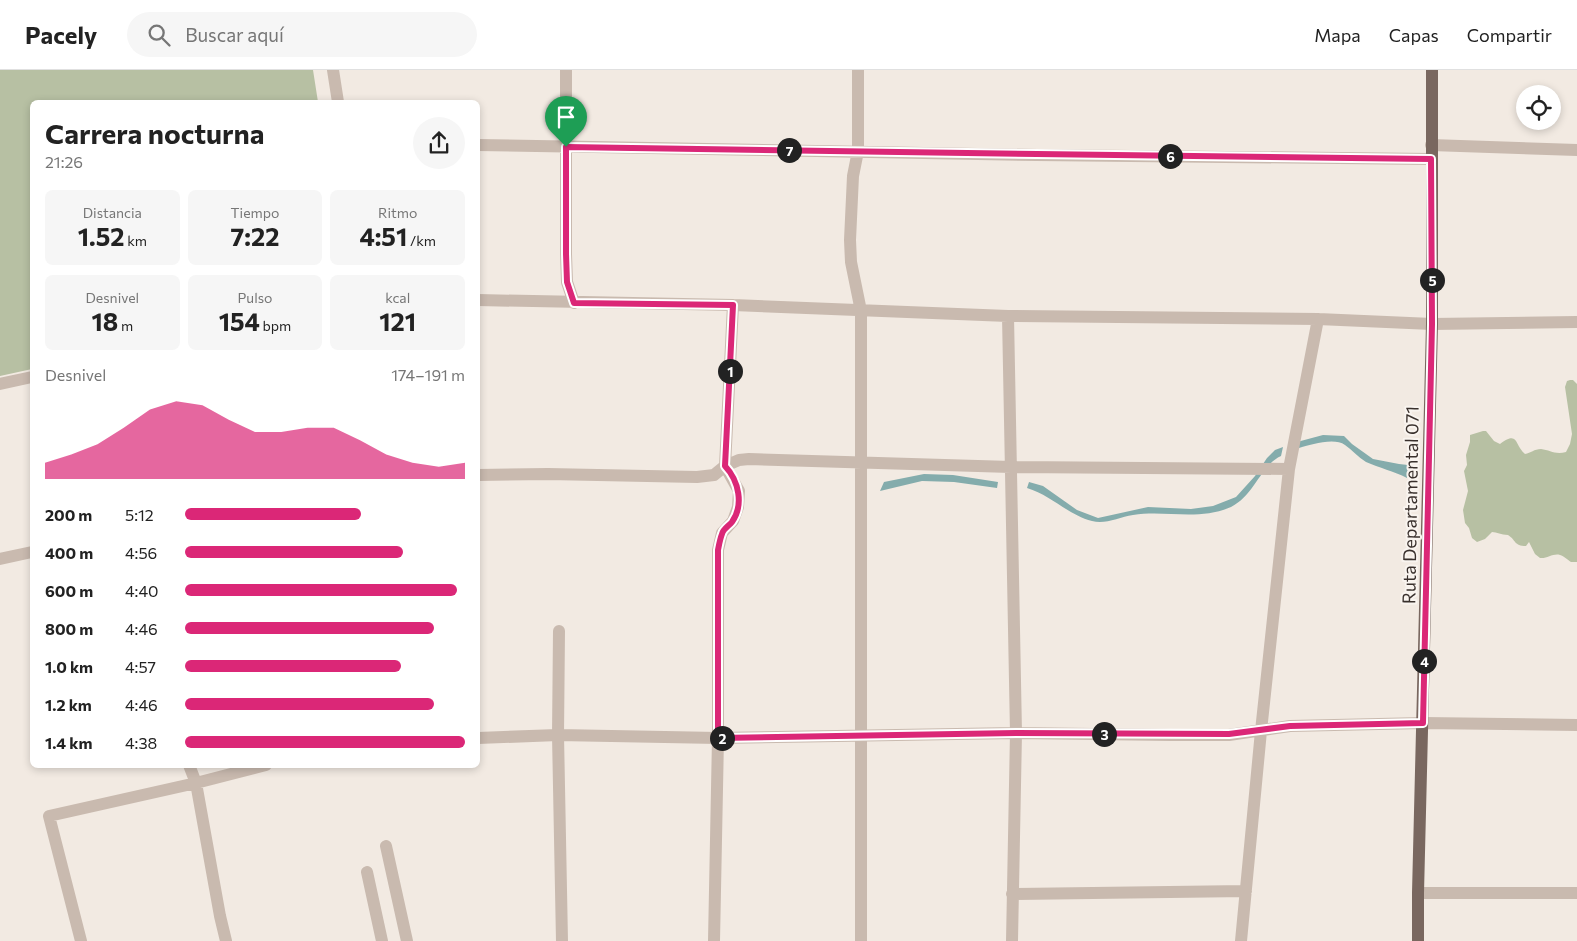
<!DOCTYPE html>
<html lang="es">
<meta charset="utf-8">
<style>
body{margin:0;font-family:Commissioner,sans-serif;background:#f6f6f6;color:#222;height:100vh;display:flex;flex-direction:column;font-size:19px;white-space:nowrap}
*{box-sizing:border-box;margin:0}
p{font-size:16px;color:#767676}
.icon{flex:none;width:28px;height:28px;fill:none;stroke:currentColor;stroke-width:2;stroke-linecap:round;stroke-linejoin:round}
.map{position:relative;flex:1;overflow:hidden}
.panel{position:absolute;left:30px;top:30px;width:450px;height:668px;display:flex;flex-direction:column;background:#fff;border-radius:8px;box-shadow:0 2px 8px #0003}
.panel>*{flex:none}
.buttons{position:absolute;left:1516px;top:15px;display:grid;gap:10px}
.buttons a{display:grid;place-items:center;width:45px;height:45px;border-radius:50%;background:#fff;box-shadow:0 2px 8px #0003;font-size:25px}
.pin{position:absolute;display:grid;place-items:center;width:42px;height:42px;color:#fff;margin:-51px -21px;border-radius:50% 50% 50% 0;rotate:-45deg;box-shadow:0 0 5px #0007}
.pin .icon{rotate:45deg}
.km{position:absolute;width:25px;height:25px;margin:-12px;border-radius:50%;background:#222;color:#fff;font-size:14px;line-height:25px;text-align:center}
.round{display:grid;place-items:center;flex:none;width:52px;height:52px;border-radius:26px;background:#f6f6f6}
.head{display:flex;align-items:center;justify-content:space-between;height:85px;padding:0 15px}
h1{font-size:28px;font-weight:700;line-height:38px}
.figures{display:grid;grid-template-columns:repeat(3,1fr);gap:8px;height:85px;padding:5px 15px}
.figures div{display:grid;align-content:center;border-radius:8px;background:#f6f6f6;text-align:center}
.figures b{font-size:25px;font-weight:700}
.figures small{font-size:14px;font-weight:400}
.figures p{font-size:14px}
.chart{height:140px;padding:10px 15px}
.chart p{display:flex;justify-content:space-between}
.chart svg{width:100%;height:90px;margin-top:5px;fill:#db2777;opacity:.7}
ul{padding:0 15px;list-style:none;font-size:16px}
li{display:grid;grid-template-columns:80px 60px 1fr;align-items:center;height:38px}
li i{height:12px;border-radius:6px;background:#db2777}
header{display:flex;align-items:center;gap:30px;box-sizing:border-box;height:70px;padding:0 25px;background:#fff;border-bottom:1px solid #e0e0e0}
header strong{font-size:24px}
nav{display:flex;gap:28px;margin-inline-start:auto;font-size:18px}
.search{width:350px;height:45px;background:#f6f6f6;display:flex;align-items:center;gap:12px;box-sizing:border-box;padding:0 18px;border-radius:28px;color:#767676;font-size:19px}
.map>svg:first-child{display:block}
.green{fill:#b7c0a3}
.water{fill:#84acac}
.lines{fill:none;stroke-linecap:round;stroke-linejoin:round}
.minor{stroke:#c9baaf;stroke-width:12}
.major{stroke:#79675f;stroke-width:12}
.route-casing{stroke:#fff;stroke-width:10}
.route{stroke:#db2777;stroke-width:6}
.labels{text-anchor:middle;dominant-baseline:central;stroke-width:4;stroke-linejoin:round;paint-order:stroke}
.street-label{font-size:18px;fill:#39302c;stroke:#f9f4ef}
</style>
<header>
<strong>Pacely</strong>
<div class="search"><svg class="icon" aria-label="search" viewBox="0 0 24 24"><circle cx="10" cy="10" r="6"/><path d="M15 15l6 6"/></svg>Buscar aquí</div>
<nav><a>Mapa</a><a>Capas</a><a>Compartir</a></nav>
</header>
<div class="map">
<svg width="1577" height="871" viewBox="0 0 1577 871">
<rect width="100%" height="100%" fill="#f2eae2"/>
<path class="green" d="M 0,0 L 313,0 L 318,32 L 32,32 L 32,299 L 0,306 Z
M 1570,310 L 1573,310 L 1577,314 L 1577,492 L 1571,492 C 1568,490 1564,486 1560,485 C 1553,483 1547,489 1540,488 L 1535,484 L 1529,472 L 1526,476 C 1514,476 1516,470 1508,465 C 1501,465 1497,462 1492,462 L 1485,469 L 1477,472 L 1472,468 L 1469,458 L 1465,453 L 1463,440 L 1468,421 L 1464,401 L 1467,395 L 1466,385 L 1470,372 L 1470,365 L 1483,361 L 1486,361 L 1494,371 L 1500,374 C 1519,360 1514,375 1525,384 C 1531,383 1534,379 1541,379 C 1550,380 1555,385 1566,382 L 1570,374 L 1572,364 L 1565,317 L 1567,311 Z"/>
<path class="water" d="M 1323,365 L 1344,366 L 1352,374 L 1373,389 L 1399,394 L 1408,395 L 1407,408 C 1394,401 1379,398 1366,392 C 1358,387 1352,380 1345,375 C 1334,367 1310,375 1299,378 L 1297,372 Z
M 1283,377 L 1281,386 C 1261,395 1254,426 1231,437 C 1200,451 1165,440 1133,445 C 1119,447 1105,455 1092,451 C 1068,445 1051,425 1027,418 L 1029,412 L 1043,416 L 1077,440 L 1098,448 L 1148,437 L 1191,439 L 1213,436 L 1236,427 L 1255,406 L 1267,388 L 1275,380 Z
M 924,404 L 953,405 L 998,412 L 997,418 L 954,412 L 922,411 L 880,421 L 884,412 Z"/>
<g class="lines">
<path class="minor" d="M 333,0 L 338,32
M 566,0 L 566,184 L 567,212 L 574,233
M 858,0 L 858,81 L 853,106 L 850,170 L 851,192 L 861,241 L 861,871
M 478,75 L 1037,85 L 1431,89
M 1431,75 L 1577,80
M 478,230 L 733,235 L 1008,246 L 1318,249 L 1432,254 L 1577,252
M 1008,246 L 1016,663 L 1012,871
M 0,314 L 32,307
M 478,405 L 548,404 L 697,407 L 714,405 L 725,396 L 739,390 L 749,389 L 1011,397 L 1289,399
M 0,489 L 32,482
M 559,561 L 558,665 L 562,871
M 478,668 L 558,665 L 718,668 L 1016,663 L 1170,665 L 1229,665 L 1290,656 L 1423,653 L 1577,655
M 189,695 L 196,713 L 220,846 L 226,871
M 386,776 L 407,871
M 367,802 L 382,871
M 1418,823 L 1577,823
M 1012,824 L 1246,821
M 81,871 L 49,746 L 196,713 L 266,695
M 714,871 L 718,668 L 718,480 L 722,463 L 733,451 L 738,437 L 739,421 L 725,396 L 733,235
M 1241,871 L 1261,661 L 1289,399 L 1318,249"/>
<path class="major" d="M 1418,871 L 1418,823 L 1432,254 L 1432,0"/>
</g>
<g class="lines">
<g class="route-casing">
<path id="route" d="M 566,77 L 1037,84 L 1431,89 L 1432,254 L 1423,653 L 1290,656 L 1229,664 L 1016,663 L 718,668 L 718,480 C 719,475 720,469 722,464 C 723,459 729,456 732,452 C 744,435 739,411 725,396 L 733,235 L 574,233 L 567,212 L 566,184 Z"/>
</g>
<use href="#route" class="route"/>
</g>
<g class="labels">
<g class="street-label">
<text transform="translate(1410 435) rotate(-89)">Ruta Departamental 071</text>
</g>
</g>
</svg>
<div class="buttons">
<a><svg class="icon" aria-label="locate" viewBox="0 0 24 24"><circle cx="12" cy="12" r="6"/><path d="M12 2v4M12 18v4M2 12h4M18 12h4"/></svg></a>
</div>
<div class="pin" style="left:566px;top:77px;background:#1e9e55"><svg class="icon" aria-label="arrive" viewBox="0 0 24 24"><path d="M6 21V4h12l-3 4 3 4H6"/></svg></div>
<b class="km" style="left:730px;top:301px">1</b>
<b class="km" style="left:722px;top:668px">2</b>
<b class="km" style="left:1104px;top:664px">3</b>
<b class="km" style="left:1424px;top:591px">4</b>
<b class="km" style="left:1432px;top:210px">5</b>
<b class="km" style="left:1170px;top:86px">6</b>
<b class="km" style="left:789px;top:80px">7</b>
<section class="panel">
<div class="head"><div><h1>Carrera nocturna</h1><p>21:26</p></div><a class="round"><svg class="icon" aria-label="share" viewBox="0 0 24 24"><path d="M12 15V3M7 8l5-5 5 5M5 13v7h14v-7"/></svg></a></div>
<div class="figures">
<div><p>Distancia</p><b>1.52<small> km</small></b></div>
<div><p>Tiempo</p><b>7:22</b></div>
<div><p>Ritmo</p><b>4:51<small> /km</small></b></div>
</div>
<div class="figures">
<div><p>Desnivel</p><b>18<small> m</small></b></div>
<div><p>Pulso</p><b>154<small> bpm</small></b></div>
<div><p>kcal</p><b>121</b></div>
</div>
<div class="chart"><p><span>Desnivel</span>174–191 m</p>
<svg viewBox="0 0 160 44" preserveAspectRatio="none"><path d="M0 44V36L10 32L20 27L30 19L40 10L50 6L60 8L70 15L80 21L90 21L100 19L110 19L120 25L130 32L140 36L150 38L160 36V44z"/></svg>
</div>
<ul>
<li><b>200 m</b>5:12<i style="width:63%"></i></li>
<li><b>400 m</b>4:56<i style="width:78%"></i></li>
<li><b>600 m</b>4:40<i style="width:97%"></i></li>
<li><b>800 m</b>4:46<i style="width:89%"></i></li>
<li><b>1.0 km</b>4:57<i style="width:77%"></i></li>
<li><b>1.2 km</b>4:46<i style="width:89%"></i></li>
<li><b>1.4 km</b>4:38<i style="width:100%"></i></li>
</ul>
</section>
</div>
